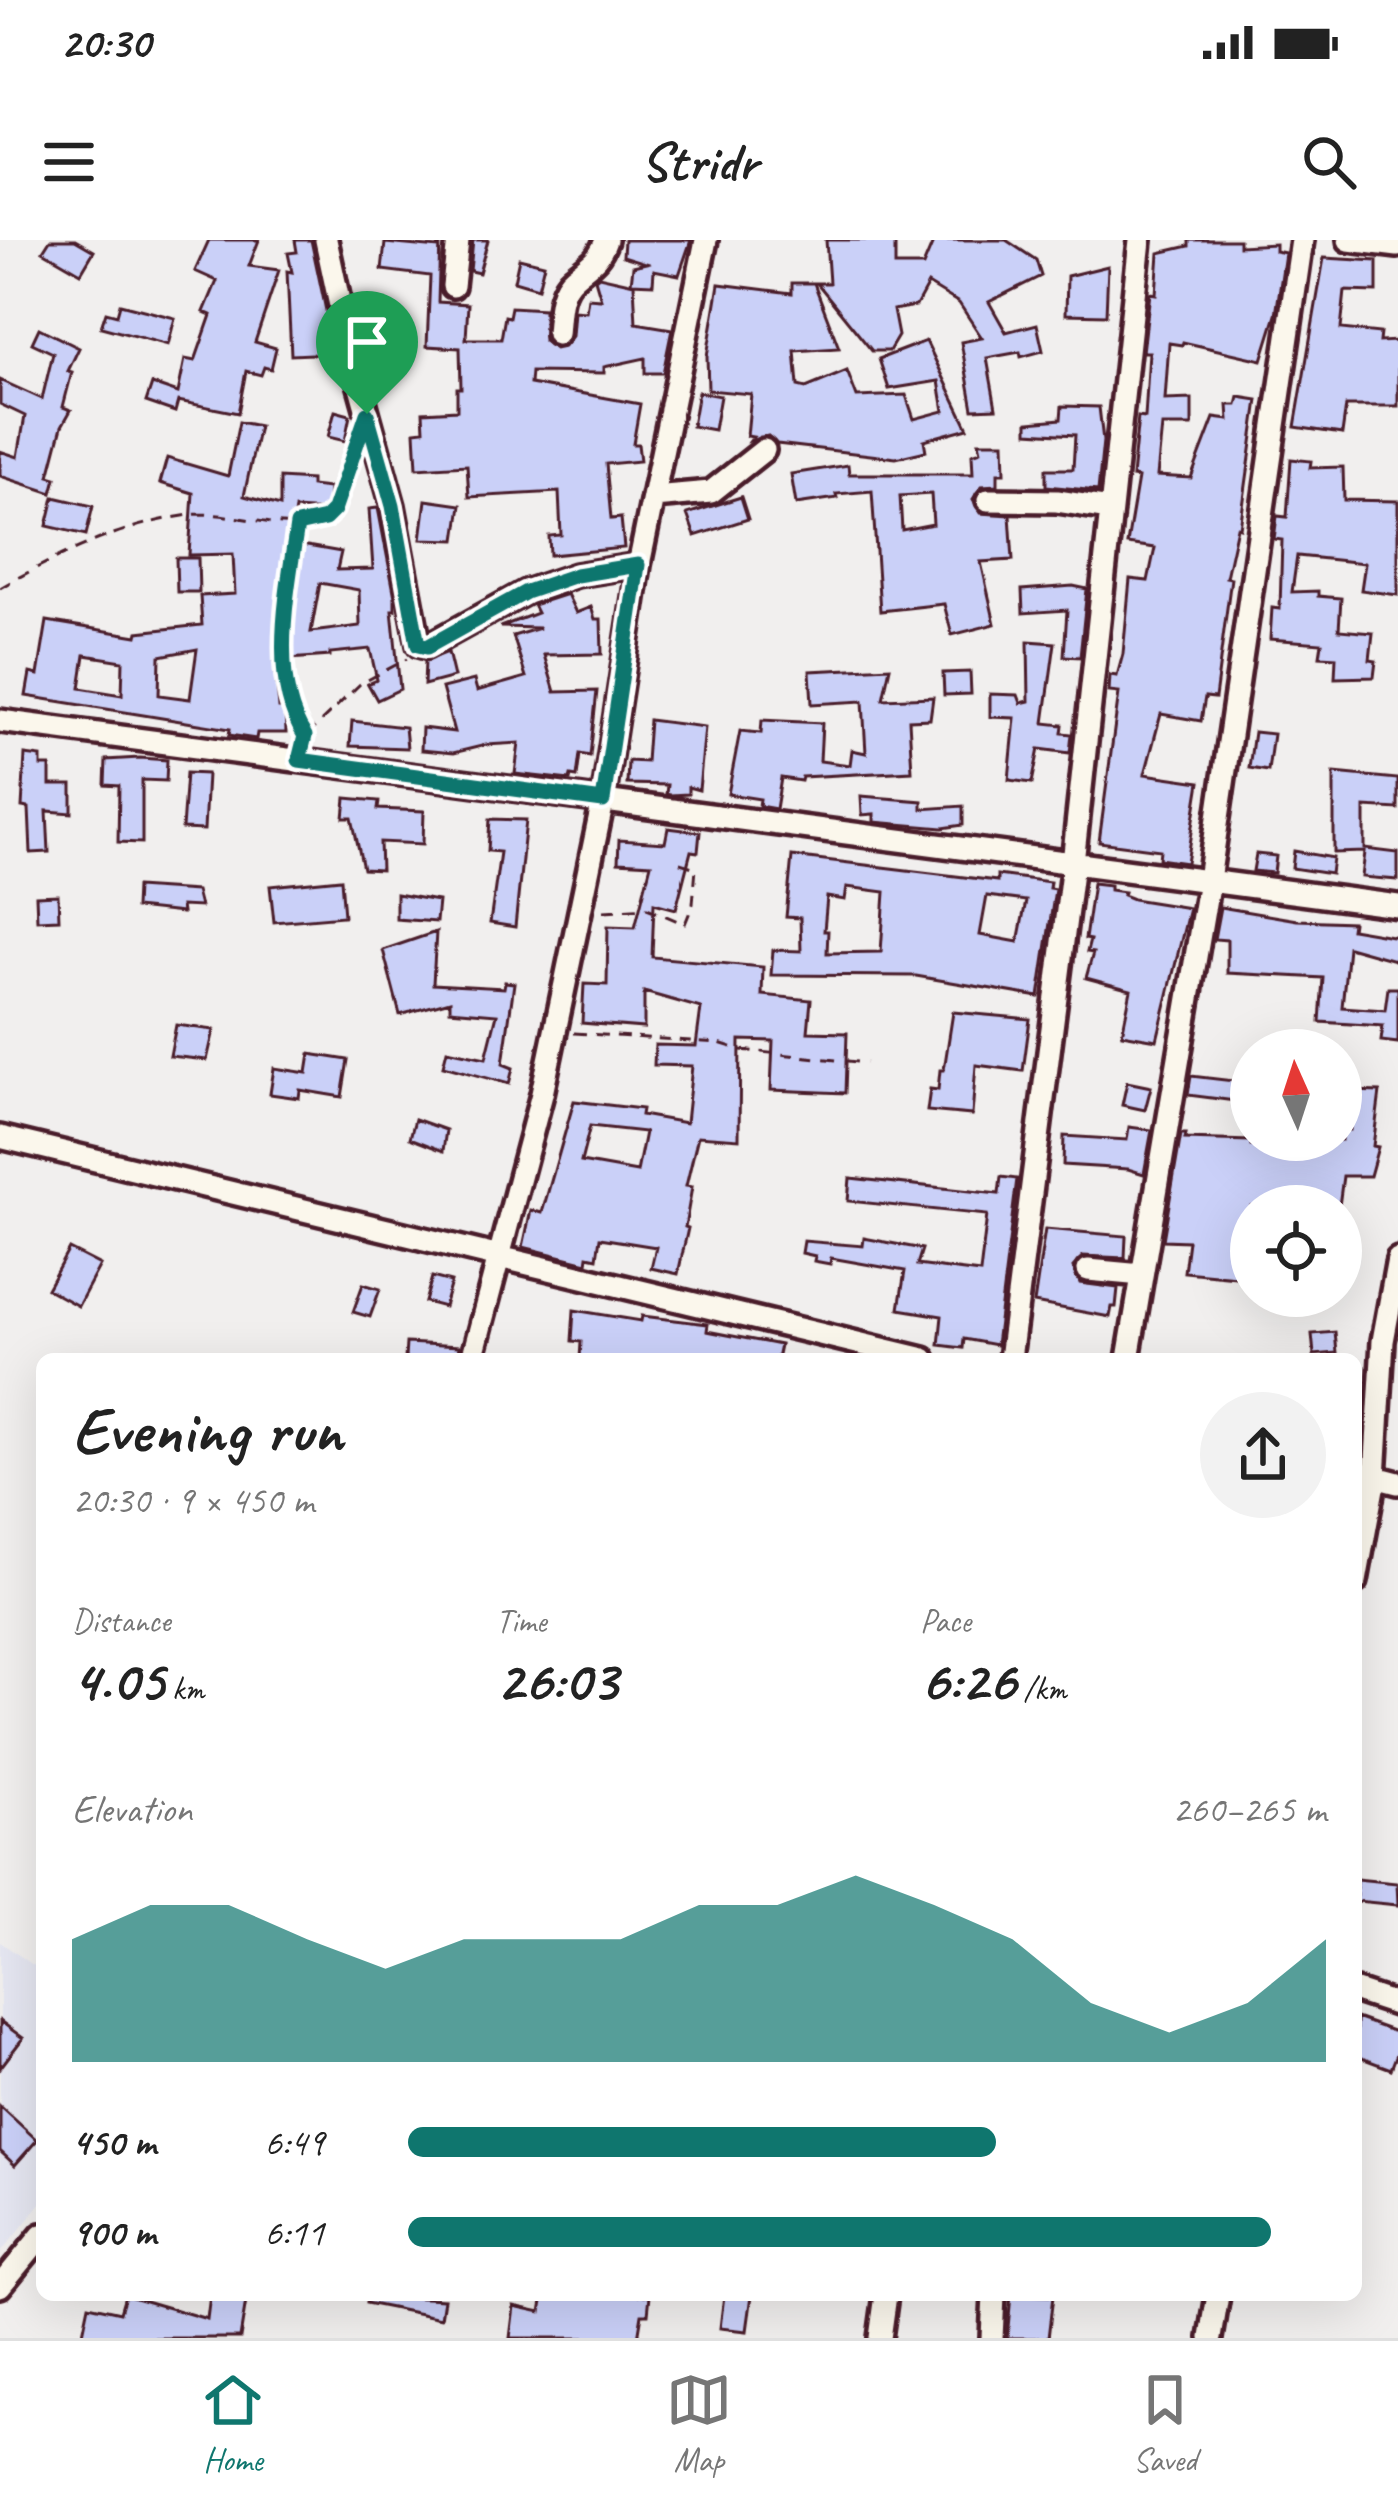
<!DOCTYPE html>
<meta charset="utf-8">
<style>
body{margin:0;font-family:Caveat,sans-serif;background:#f2f2f2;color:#222;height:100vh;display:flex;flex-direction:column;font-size:45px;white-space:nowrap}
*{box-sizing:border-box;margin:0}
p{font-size:39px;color:#767676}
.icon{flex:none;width:66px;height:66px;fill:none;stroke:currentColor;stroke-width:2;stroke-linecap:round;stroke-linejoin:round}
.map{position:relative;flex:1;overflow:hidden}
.drawer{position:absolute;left:36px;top:1113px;width:1326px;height:948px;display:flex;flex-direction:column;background:#fff;border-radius:18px;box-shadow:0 12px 48px #0002}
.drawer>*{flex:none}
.needle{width:78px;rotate:357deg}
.fabs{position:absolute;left:1230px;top:789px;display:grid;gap:24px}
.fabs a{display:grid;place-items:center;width:132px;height:132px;border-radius:50%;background:#fff;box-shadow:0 12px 48px #0002;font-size:60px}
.pin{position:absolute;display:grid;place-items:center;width:102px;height:102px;color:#fff;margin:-123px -51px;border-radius:50% 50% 50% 0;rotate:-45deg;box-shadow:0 0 12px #0007}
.pin .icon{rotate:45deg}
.round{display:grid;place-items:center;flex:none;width:126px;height:126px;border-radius:63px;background:#f2f2f2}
.summary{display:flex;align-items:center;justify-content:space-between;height:204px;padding:0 36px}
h1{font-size:66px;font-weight:700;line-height:90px}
.figures{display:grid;grid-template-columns:repeat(3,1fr);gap:18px;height:204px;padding:12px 36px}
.figures div{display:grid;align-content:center}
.figures b{font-size:60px;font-weight:700}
.figures small{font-size:33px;font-weight:400}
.figures p{font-size:33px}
.chart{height:336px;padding:24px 36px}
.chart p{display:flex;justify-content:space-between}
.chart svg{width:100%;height:216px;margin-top:12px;fill:#0f766e;opacity:.7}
ul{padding:0 36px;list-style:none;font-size:39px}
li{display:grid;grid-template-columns:192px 144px 1fr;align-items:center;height:90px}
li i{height:30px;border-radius:15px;background:#0f766e}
.status{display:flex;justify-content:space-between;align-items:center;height:84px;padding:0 60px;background:#fff;direction:ltr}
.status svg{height:33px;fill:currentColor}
header{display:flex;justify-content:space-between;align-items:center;height:156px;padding:0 36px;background:#fff;font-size:54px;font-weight:700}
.menu{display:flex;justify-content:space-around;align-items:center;height:168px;border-top:3px solid #e0e0e0;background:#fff;font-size:33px;color:#767676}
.menu a{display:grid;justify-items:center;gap:6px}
.menu .selected{color:#0f766e}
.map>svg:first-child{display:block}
.built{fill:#e5e6f1}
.building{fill:#cad0f8;stroke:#4a1f2b;stroke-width:3;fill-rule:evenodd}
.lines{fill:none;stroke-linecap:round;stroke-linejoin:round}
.minor-casing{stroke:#4a1f2b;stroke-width:30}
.path{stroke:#4a1f2b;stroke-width:3;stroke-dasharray:12 9;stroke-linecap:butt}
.minor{stroke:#fbf7ec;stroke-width:21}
.route-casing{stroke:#fff;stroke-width:24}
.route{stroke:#0f766e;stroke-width:15}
</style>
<div class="status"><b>20:30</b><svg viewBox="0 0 49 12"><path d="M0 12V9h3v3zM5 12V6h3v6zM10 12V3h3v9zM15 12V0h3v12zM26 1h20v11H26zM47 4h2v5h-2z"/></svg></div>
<header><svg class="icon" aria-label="menu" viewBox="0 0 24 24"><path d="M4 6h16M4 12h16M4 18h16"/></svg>Stridr<svg class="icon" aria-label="search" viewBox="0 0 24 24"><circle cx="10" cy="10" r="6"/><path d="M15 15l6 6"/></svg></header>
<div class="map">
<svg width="1398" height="2098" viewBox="0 0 1398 2098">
<rect width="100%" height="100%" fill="#f1efee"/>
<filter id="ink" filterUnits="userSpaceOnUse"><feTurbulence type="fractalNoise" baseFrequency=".00833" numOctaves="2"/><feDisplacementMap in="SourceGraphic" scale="24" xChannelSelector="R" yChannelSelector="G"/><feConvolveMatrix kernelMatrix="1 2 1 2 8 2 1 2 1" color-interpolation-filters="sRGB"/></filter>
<g filter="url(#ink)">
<path class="built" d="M 0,1702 L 33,1725 L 42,1724 L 42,1962 L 0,2014 Z"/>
<path class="building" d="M 50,0 L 75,0 L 94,11 L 81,33 L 43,11 Z
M 209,0 L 259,0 L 249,26 L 279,30 L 255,102 L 276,108 L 271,129 L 264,127 L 261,135 L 246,131 L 238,173 L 178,161 L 175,172 L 146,162 L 152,144 L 178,153 L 185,119 L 195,121 L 211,75 L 204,72 L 217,41 L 195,31 Z
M 295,0 L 311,0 L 335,113 L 291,115 L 287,31 L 292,32 L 288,13 L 297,12 Z
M 440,0 L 438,62 L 468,64 L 466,99 L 501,99 L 505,76 L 509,77 L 511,67 L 544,69 L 544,101 L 555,109 L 564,107 L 572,96 L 574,71 L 586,72 L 588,58 L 601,59 L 595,39 L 599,36 L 634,44 L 636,83 L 672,89 L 663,133 L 645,133 L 645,118 L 604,127 L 604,133 L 531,132 L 530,144 L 640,164 L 633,204 L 638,204 L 640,221 L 606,224 L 611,279 L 621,278 L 624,308 L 550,315 L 549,296 L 561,295 L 559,252 L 469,257 L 467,225 L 417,228 L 415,191 L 424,190 L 423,172 L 457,170 L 457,148 L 461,148 L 460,108 L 427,106 L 430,36 L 382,30 L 385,3 L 438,8 Z
M 473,0 L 488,0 L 479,33 L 470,31 Z
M 624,0 L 691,0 L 679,35 L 654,30 L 653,44 L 631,43 L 633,26 L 646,23 L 623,16 Z
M 826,0 L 895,0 L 895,26 L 923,26 L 934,0 L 1006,0 L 1036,20 L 1041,36 L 989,62 L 1006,92 L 1037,84 L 1043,111 L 1021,117 L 1020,112 L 987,118 L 996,168 L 973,169 L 961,102 L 982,98 L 959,63 L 928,44 L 916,66 L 893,70 L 898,96 L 889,111 L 872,111 L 817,43 L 829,43 Z
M 1189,0 L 1239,0 L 1239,6 L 1275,4 L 1275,11 L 1285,13 L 1276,75 L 1262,120 L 1183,102 L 1182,105 L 1169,103 L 1165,160 L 1192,159 L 1192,186 L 1162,186 L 1157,236 L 1191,238 L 1214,178 L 1229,180 L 1228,165 L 1237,165 L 1239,157 L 1258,160 L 1240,288 L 1237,287 L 1226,337 L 1231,338 L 1215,458 L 1205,457 L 1201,481 L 1161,474 L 1145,534 L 1200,542 L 1187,623 L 1159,619 L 1160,610 L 1099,602 L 1119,453 L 1109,452 L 1110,435 L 1117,436 L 1123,414 L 1130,339 L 1148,341 L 1155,308 L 1127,304 L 1138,238 L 1132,237 L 1138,177 L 1145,178 L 1149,112 L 1143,112 L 1150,53 L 1156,54 L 1159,13 L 1189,6 Z
M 519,18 L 544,24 L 538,48 L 514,41 Z
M 1324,18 L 1377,21 L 1377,52 L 1345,51 L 1341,89 L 1380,93 L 1379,102 L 1398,101 L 1398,166 L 1346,166 L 1342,194 L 1295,187 Z
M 1108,26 L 1106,75 L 1066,74 L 1067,36 Z
M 792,43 L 814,43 L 839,108 L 795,111 L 798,146 L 806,148 L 847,131 L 857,157 L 906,155 L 914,179 L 944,171 L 939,141 L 889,149 L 879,119 L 926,101 L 968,188 L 924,200 L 926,211 L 896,218 L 777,204 L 768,196 L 750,201 L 753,197 L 747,196 L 751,154 L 708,150 L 707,116 L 719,44 L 792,53 Z
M 120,64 L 175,78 L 168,105 L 101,87 L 106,72 L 117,75 Z
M 39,88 L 79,108 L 68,131 L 72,132 L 63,167 L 71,170 L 62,186 L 49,236 L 56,238 L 52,253 L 0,236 L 0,211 L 18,217 L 25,176 L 0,164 L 0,140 L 42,159 L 53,113 L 32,103 Z
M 698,152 L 720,156 L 714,190 L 692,186 Z
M 1062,166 L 1099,167 L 1103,201 L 1098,251 L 1046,246 L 1046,229 L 1073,229 L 1075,195 L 1028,192 L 1028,182 L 1061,179 Z
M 335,171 L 350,175 L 345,201 L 328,197 Z
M 239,182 L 259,186 L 244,256 L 280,266 L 280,238 L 311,240 L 311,246 L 329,248 L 328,271 L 295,269 L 290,303 L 341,312 L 337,330 L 373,329 L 369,269 L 378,268 L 395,357 L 395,370 L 392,370 L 400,449 L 377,460 L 368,444 L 377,440 L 370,409 L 330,413 L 330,416 L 275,420 L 279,468 L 285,468 L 286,493 L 257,493 L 256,499 L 229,495 L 230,489 L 26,456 L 30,433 L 38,435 L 47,381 L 137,396 L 138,392 L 202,385 L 200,356 L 235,354 L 233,314 L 189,315 L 193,253 L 160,243 L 167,218 L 228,236 ZM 320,343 L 359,350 L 360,386 L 311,392 ZM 197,409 L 190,459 L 159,455 L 160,416 ZM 85,415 L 123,421 L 122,455 L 80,448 Z
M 979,202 L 1004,202 L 1005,233 L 998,233 L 998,245 L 982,246 L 973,259 L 981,273 L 1010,275 L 1013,320 L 981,322 L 995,384 L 952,395 L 944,364 L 880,371 L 872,251 L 836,254 L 837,258 L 796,264 L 791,234 L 848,225 L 849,234 L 973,234 L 972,214 L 981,211 ZM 931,254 L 933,284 L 902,290 L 900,256 Z
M 1291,219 L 1311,221 L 1310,228 L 1343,227 L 1344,260 L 1398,261 L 1398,355 L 1361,350 L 1365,323 L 1297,316 L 1292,352 L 1318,351 L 1318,356 L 1341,358 L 1339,390 L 1373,393 L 1370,420 L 1376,421 L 1374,437 L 1335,438 L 1336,417 L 1320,416 L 1322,403 L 1270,399 L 1272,368 L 1280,369 L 1282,300 L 1274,299 L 1277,276 L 1287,277 Z
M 54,257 L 93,266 L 86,295 L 47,286 Z
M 741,257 L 748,279 L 695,296 L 687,274 Z
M 426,260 L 461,265 L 456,300 L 421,299 Z
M 176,318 L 198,318 L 199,352 L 177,352 Z
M 1073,346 L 1087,349 L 1080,417 L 1064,416 L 1067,370 L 1023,373 L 1022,350 Z
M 567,354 L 576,373 L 591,367 L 595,379 L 601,379 L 602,414 L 544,415 L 555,452 L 597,451 L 590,516 L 580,514 L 577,537 L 571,536 L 570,540 L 515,534 L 519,503 L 486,505 L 453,513 L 421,510 L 422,488 L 454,492 L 442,448 L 474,440 L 477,451 L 526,437 L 513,396 L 540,388 L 500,387 L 537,373 L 533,365 Z
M 1028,401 L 1055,403 L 1044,483 L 1063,485 L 1062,493 L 1072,494 L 1070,513 L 1039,509 L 1032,543 L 1009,540 L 1015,478 L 990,477 L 990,454 L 1018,455 L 1021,463 L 1029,461 Z
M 448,412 L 454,437 L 424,445 L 425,421 Z
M 890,427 L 883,459 L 933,457 L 930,479 L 909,480 L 912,531 L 802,537 L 801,541 L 781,538 L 776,569 L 759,566 L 760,559 L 728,554 L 740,491 L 761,493 L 762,480 L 822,483 L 820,521 L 850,525 L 852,510 L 866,513 L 863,461 L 812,464 L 810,431 Z
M 970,432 L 971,454 L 944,455 L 943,433 Z
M 649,480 L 705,487 L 699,550 L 688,547 L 688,554 L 670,555 L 666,554 L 667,545 L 627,544 L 628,521 L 646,522 Z
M 352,481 L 405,487 L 407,508 L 350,506 Z
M 1254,492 L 1273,494 L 1268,531 L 1249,528 Z
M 25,515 L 41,517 L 41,526 L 50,526 L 50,545 L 72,545 L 72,573 L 47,571 L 49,612 L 31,613 L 29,568 L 22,567 Z
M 140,518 L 167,520 L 166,541 L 142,540 L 142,603 L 118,602 L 119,546 L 105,545 L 106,520 Z
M 186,533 L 207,534 L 204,590 L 182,589 Z
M 1334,533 L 1398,539 L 1398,569 L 1365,567 L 1365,609 L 1398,613 L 1398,640 L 1362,637 L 1365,612 L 1334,613 Z
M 861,556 L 922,561 L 922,569 L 963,566 L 963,585 L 943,588 L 874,582 L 874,574 L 862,575 Z
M 346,558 L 379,561 L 378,569 L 424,571 L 423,604 L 380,602 L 381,630 L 363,629 L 352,578 L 344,578 Z
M 490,579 L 526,580 L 515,687 L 490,683 L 500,612 L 488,611 Z
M 668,588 L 700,592 L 698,612 L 691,611 L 676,669 L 654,663 L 652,717 L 763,727 L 762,755 L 811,760 L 808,792 L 847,793 L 845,853 L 771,850 L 773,801 L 740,800 L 739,899 L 698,896 L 686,946 L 692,947 L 685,987 L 688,988 L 678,1034 L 651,1028 L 656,1007 L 600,998 L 597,1018 L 588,1016 L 587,1023 L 523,1007 L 531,970 L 542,973 L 574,861 L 642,869 L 641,875 L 686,883 L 692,826 L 654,825 L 655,805 L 696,806 L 701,768 L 644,752 L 644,788 L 582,783 L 584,744 L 607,745 L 608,686 L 635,687 L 651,624 L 618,622 L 619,600 L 665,603 ZM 590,886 L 645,892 L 637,932 L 581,922 Z
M 1294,611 L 1333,618 L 1331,634 L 1292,628 Z
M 1256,614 L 1276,616 L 1274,633 L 1253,631 Z
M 792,616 L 997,641 L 997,635 L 1050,642 L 1049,648 L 1055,649 L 1039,757 L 916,736 L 771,735 L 773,710 L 801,711 L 800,678 L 786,677 ZM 847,647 L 885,652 L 881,712 L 827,713 L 828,691 L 824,691 L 827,657 L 845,660 ZM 987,656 L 1026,661 L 1018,702 L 980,695 Z
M 341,639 L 344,676 L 274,682 L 270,646 Z
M 1093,643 L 1110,645 L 1110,650 L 1124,652 L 1123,655 L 1133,659 L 1189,668 L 1157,800 L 1122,794 L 1131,750 L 1086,738 L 1093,713 L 1087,712 L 1090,700 L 1085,699 Z
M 136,647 L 196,651 L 200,667 L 181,666 L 182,673 L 135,668 Z
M 396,654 L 438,661 L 436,682 L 396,679 Z
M 58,655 L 59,679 L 37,680 L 36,656 Z
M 1220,667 L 1297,680 L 1352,682 L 1351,689 L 1398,697 L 1398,721 L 1348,707 L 1342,767 L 1385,770 L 1388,748 L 1398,748 L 1398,803 L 1381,801 L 1383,786 L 1320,782 L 1323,738 L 1227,733 L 1227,700 L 1214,699 Z
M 436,692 L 433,744 L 504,748 L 505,742 L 514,743 L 503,824 L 513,828 L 509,844 L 443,826 L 447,810 L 486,818 L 497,774 L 450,770 L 450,761 L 400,775 L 383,710 Z
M 953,772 L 1030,779 L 1023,831 L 976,825 L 972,875 L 927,871 L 930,849 L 938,850 L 940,830 L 944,830 Z
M 176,785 L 214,790 L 207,820 L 170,816 Z
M 310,814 L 348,820 L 342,857 L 300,850 L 299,858 L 270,854 L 274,828 L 307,833 Z
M 1191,836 L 1251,843 L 1251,863 L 1188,855 Z
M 1127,842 L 1151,847 L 1145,870 L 1122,865 Z
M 1351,851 L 1380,852 L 1373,906 L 1378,907 L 1370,936 L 1343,936 L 1339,966 L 1251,966 L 1251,1008 L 1240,1007 L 1237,1037 L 1184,1032 L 1188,1001 L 1163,1000 L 1181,894 L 1186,894 L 1185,899 L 1251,901 L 1251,906 L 1290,906 L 1291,900 L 1341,900 L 1341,890 L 1350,890 Z
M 415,879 L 446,890 L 443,911 L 410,898 Z
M 1129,887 L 1152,890 L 1144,934 L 1128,929 L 1063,925 L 1064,896 L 1127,900 Z
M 1001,937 L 1017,939 L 996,1105 L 964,1099 L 963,1108 L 939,1105 L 942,1076 L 899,1069 L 905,1031 L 831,1018 L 830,1024 L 814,1021 L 815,1016 L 802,1013 L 804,1001 L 863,1006 L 864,998 L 922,1009 L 917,1025 L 980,1033 L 987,975 L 848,961 L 850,938 L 999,954 Z
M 1045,989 L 1126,996 L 1125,1018 L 1083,1016 L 1073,1027 L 1080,1043 L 1118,1048 L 1116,1067 L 1112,1067 L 1110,1077 L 1034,1063 Z
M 69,1009 L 100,1025 L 78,1066 L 47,1049 Z
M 432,1037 L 451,1042 L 444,1067 L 425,1062 Z
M 363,1044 L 380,1049 L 370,1077 L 353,1072 Z
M 574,1070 L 641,1081 L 642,1076 L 708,1084 L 707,1091 L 780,1105 L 777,1119 L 580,1119 L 581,1102 L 572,1101 Z
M 1335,1092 L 1337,1113 L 1314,1115 L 1312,1094 Z
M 406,1103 L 459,1106 L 457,1119 L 405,1119 Z
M 1356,1639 L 1397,1643 L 1398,1665 L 1356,1661 Z
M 1356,1778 L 1398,1793 L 1398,1811 L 1391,1829 L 1356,1816 Z
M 0,1781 L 23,1798 L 0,1828 Z
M 0,1866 L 37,1900 L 15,1925 L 0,1911 Z
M 125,2055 L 207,2079 L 210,2055 L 247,2055 L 240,2098 L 82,2098 L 89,2065 L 120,2072 Z
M 367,2055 L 444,2059 L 441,2078 L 366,2063 Z
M 544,2055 L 650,2055 L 648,2074 L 642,2074 L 638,2098 L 510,2098 L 514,2066 L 541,2072 Z
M 724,2055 L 752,2055 L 747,2091 L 720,2088 Z
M 1011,2055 L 1053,2056 L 1048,2098 L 1007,2098 Z"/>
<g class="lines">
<g class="minor-casing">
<path id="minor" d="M 326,0 L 348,103 L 393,266 L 419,405 L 426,407 L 526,352 L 576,335 L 639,325
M 1349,0 L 1398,6
M 453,46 L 458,0
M 557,94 C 559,74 558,50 574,37 C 589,24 599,20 606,0
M 653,257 L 711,252 L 764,210
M 988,260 L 1057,261 L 1110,269
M 0,481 L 1398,666
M 0,897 L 924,1119
M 1088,1030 L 1142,1035
M 472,1119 L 542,854 L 603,561 L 639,325 L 706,0
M 1010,1119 L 1073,623 L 1140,0
M 1128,1119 L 1209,640 L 1302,0
M 1356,1232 L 1398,1243
M 1356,1341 L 1375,1237 L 1383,1101 L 1398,1019
M 1356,1751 L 1398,1765
M 0,2046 L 42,1995
M 880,2098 L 886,2055
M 992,2098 L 994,2055
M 1211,2098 L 1218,2055"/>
</g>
<path class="path" d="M 297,287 L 285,365 L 285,456 L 306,496
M 0,348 C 59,314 121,285 189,275 C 229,269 295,297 326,278 C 343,267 350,228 356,210
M 306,496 L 360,444 L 407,419
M 604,671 L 647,668 L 685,684 L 693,664 L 696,628 L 677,622
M 574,793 L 719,803 L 741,810 L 866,823"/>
<use href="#minor" class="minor"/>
</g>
</g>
<g class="lines" filter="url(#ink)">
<g class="route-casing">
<path id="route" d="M 367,174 L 393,266 L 418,405 L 427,407 L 526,352 L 576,335 L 638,325 L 603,561 L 299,520 L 305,496 C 268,440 288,349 297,285 L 325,279 L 334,270 Z"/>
</g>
<use href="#route" class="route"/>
</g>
</svg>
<div class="fabs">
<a><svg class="needle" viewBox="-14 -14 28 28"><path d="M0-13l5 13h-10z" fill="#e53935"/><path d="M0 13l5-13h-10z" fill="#767676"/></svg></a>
<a><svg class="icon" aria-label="locate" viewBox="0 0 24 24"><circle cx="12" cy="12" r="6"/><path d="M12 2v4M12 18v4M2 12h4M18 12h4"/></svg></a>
</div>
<div class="pin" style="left:367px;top:174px;background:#1e9e55"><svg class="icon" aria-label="arrive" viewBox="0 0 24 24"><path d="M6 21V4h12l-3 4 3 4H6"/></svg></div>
<section class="drawer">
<div class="summary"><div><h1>Evening run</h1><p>20:30 · 9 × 450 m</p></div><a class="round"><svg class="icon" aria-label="share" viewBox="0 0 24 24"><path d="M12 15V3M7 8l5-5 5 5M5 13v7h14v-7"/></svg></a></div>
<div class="figures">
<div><p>Distance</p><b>4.05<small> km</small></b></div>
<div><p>Time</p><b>26:03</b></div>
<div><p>Pace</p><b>6:26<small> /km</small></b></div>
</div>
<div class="chart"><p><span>Elevation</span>260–265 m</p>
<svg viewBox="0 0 160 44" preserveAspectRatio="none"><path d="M0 44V19L10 12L20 12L30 19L40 25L50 19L60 19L70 19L80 12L90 12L100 6L110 12L120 19L130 32L140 38L150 32L160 19V44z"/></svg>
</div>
<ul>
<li><b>450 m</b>6:49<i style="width:64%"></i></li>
<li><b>900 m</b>6:11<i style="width:94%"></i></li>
</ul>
</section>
</div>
<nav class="menu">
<a class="selected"><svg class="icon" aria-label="home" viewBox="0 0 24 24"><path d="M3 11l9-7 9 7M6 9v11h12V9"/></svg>Home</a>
<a><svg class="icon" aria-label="map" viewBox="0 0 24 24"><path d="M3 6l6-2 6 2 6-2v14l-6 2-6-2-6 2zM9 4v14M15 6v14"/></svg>Map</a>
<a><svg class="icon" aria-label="saved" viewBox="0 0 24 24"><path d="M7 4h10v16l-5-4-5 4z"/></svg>Saved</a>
</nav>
